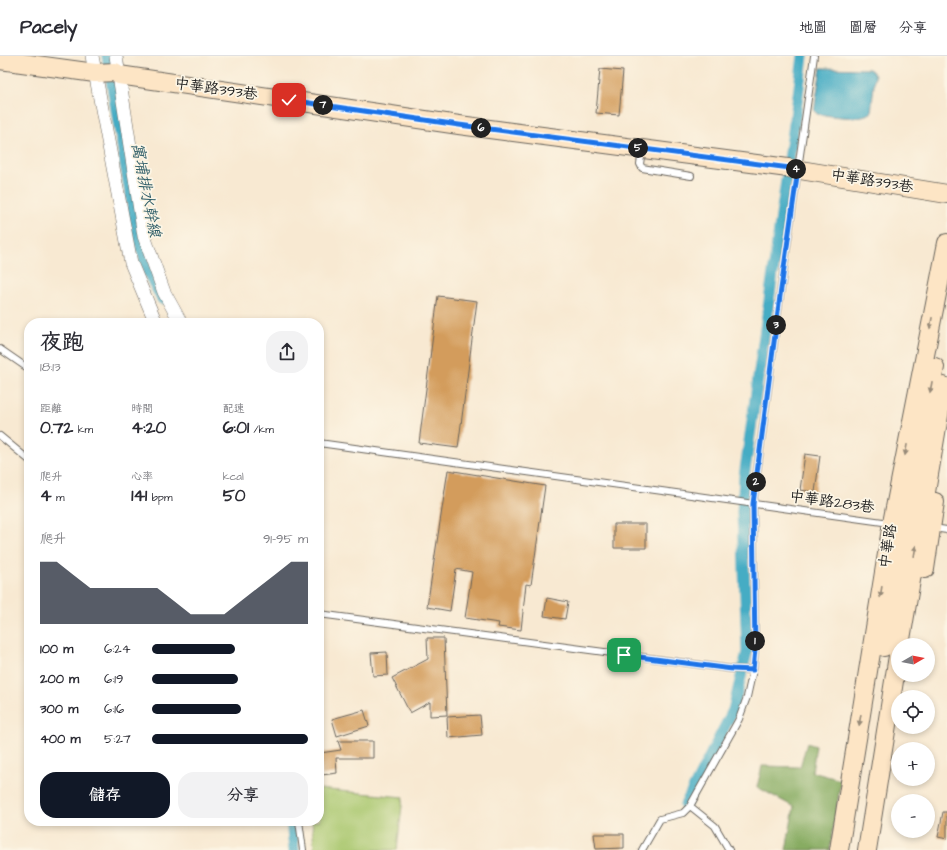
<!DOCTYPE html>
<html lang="zh-TW">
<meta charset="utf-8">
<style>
body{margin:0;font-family:"Architects Daughter","LXGW WenKai TC",sans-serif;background:#f2f2f3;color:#2b2b33;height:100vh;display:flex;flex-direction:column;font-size:15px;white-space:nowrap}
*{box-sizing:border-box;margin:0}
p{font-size:13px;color:#7c7c81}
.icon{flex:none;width:22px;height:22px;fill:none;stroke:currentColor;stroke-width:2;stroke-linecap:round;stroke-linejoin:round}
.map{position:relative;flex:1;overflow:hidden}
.details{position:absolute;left:24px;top:262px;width:300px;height:508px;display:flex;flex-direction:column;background:#fff;border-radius:16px;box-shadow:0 2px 6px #0003}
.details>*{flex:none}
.needle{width:26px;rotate:81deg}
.controls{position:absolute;left:891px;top:582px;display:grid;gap:8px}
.controls a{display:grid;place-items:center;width:44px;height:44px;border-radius:50%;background:#fff;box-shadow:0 2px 6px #0003;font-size:20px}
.pin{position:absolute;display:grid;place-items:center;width:34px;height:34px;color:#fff;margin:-17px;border-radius:8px;box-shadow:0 2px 6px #0006}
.km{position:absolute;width:20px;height:20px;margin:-10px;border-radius:50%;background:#222;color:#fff;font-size:11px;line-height:20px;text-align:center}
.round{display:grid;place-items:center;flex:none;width:42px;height:42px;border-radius:16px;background:#f2f2f3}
.headline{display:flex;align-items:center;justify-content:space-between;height:68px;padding:0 16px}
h1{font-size:22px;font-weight:700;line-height:30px}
.figures{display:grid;grid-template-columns:repeat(3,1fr);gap:6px;height:68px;padding:4px 16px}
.figures div{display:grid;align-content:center}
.figures b{font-size:17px;font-weight:700}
.figures small{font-size:11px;font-weight:400}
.figures p{font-size:11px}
.chart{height:112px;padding:8px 16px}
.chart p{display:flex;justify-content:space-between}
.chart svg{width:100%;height:72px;margin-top:4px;fill:#111827;opacity:.7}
.cta{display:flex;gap:8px;margin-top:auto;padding:8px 16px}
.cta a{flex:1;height:46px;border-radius:16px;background:#111827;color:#fff;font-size:16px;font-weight:700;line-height:46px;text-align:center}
.cta a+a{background:#f2f2f3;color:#2b2b33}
ul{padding:0 16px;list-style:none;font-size:13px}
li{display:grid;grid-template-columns:64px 48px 1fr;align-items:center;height:30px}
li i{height:10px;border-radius:5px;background:#111827}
header{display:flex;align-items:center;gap:24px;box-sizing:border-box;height:56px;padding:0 20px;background:#fff;border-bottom:1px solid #e1e1e2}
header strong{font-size:19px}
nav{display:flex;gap:22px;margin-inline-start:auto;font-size:14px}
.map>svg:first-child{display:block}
.green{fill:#aac86f;stroke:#637246}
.forest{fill:#87ac62;stroke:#52643f}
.water{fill:#44acc4;stroke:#306470}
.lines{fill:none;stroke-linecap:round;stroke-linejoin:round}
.canal{stroke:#44acc4;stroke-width:11}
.building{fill:#d39c5b}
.lane-casing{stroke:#69645c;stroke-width:8}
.street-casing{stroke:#69645c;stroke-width:14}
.secondary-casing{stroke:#69645c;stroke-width:20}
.lane{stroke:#fff;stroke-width:6}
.street{stroke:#fff;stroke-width:13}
.secondary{stroke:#fde5c5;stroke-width:18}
.oneway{fill:#988b79}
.route-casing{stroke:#fff;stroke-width:8}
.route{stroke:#1a73e8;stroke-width:5}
.labels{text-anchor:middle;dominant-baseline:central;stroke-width:3.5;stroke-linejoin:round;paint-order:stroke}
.street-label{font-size:15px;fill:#1c1c1c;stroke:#fcf5e5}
.water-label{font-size:16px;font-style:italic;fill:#2e5d68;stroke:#fcf5e5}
</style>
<header>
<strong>Pacely</strong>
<nav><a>地圖</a><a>圖層</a><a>分享</a></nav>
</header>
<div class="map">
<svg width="947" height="794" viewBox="0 0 947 794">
<rect width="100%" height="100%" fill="#fcf5e5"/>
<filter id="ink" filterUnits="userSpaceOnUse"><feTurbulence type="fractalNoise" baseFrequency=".025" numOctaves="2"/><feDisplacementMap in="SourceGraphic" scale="8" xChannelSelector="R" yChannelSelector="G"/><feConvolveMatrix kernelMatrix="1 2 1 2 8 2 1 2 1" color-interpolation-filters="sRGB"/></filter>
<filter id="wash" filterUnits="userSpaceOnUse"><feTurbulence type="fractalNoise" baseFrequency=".012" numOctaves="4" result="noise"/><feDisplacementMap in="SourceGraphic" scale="16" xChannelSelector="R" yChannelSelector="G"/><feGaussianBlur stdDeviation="0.9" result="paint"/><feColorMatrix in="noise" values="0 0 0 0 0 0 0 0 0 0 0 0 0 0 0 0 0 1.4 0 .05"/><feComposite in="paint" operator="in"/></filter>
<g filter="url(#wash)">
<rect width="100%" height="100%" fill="#f8e9d2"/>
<path class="green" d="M 319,733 L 403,741 L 397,794 L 314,794 L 312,765 L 319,765 Z"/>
<path class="forest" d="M 807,687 L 816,690 L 812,716 L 841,724 L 830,794 L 786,794 L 794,751 L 757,731 L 762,710 L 800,711 Z"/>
<path class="water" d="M 821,12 L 869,13 L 872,15 L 875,20 L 871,57 C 855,65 834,60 817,58 L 814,55 Z"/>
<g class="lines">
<path class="canal" d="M 107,0 L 134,162 L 147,215 L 162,243
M 685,749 L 733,654 L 747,596 L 742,456 L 744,421 L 797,47 L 803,0
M 291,765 L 294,794"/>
</g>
<g id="blocks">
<path class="building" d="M 600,13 L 623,15 L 619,59 L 596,57 Z
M 438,240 L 477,245 L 458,392 L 419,387 Z
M 805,398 L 820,400 L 815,436 L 800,434 Z
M 448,414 L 545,430 L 531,529 L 526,528 L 521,574 L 498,571 L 499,567 L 465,562 L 472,516 L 456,513 L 450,555 L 427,551 Z
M 614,468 L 646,468 L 646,492 L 614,492 Z
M 547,542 L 568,546 L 565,563 L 544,560 Z
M 427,582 L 444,582 L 447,659 L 430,660 L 430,646 L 410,657 L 392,622 L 428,603 Z
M 387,596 L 388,619 L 373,620 L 371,597 Z
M 364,654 L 369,670 L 337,680 L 332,663 Z
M 480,659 L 482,679 L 448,682 L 447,661 Z
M 338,685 L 373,685 L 373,702 L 336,702 L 337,717 L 322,719 L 320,697 L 341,694 Z
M 943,756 L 947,756 L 947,783 L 938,781 Z
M 594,778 L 624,778 L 624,792 L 596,793 Z"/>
</g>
</g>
<g filter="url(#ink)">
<use href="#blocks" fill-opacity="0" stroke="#69645c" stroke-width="1"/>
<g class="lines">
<g class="lane-casing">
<path id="lane" d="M 642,94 L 640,108 L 642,112 L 691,120
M 0,293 L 29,313
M 0,380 L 29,404
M 319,387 L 890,467
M 933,472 L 947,474
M 319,558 L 732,613 L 753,614
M 690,750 L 739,663 L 747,641 L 753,614 L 755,593 L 753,448 L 780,240 L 814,0
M 299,765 L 303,794
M 642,794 L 660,763 L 683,757 L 690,750 L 715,770 L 729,794"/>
</g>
<g class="street-casing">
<path id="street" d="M 92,0 L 131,207 L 156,267
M 116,0 L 144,180 L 164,236 L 181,267"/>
</g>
<g class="secondary-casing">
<path id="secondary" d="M 0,4 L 95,17 L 115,16 L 119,19 L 459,69 L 788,112 L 947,138
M 925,513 L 935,446
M 900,589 L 944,330
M 884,591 L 904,468 L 935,311
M 839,794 L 892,467 L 947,187
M 867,794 L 898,600"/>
</g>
<use href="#lane" class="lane"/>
<use href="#street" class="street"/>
<use href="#secondary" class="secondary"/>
</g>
<defs><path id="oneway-solid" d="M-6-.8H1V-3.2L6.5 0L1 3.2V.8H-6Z"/></defs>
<g class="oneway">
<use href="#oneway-solid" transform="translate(931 267) rotate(101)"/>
<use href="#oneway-solid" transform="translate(931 331) rotate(101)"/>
<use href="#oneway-solid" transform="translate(906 394) rotate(101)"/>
<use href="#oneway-solid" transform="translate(915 495) rotate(-81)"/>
<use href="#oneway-solid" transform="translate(881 536) rotate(99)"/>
<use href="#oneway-solid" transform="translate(860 664) rotate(99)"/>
</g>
</g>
<g class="lines" filter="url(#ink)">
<g class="route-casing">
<path id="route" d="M 289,44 L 459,69 L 798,113 L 780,240 L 753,448 L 755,593 L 753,614 L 732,613 L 624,599"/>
</g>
<use href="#route" class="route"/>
</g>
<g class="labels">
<g class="street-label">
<text transform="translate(216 33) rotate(8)">中華路393巷</text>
<text transform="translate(872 125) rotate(9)">中華路393巷</text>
<text transform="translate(832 446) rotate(8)">中華路283巷</text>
<text transform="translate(888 490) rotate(-81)">中華路</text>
</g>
<g class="water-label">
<text transform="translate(146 134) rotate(79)">寓埔排水幹線</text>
</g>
</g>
</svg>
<div class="controls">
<a><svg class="needle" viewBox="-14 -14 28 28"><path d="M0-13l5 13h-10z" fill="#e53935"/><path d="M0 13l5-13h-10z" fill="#7c7c81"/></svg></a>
<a><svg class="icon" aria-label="locate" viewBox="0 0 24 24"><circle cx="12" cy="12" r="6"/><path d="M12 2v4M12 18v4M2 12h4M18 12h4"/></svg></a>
<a>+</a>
<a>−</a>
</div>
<div class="pin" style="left:624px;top:599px;background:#1e9e55"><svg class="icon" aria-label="arrive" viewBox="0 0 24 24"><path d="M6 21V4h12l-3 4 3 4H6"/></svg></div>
<div class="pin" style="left:289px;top:44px;background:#d93025"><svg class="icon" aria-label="check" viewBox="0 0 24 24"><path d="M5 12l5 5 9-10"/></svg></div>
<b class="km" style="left:755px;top:585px">1</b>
<b class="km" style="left:756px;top:426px">2</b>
<b class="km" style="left:776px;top:269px">3</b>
<b class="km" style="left:796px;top:113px">4</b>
<b class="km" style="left:638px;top:92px">5</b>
<b class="km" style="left:481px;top:72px">6</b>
<b class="km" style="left:323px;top:49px">7</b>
<section class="details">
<div class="headline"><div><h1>夜跑</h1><p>18:13</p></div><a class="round"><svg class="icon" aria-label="share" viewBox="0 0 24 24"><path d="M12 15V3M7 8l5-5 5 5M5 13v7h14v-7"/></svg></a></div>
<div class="figures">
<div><p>距離</p><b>0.72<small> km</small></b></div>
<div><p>時間</p><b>4:20</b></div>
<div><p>配速</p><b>6:01<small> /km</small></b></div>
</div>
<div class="figures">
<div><p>爬升</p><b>4<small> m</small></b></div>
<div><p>心率</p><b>141<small> bpm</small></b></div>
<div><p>kcal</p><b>50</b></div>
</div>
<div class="chart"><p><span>爬升</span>91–95 m</p>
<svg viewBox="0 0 160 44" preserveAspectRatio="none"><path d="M0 44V6L10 6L20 14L30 22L40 22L50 22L60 22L70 22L80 30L90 38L100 38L110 38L120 30L130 22L140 14L150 6L160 6V44z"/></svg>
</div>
<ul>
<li><b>100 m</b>6:24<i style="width:53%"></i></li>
<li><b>200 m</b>6:19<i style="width:55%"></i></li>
<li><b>300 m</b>6:16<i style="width:57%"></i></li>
<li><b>400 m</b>5:27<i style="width:100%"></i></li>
</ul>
<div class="cta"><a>儲存</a><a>分享</a></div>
</section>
</div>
